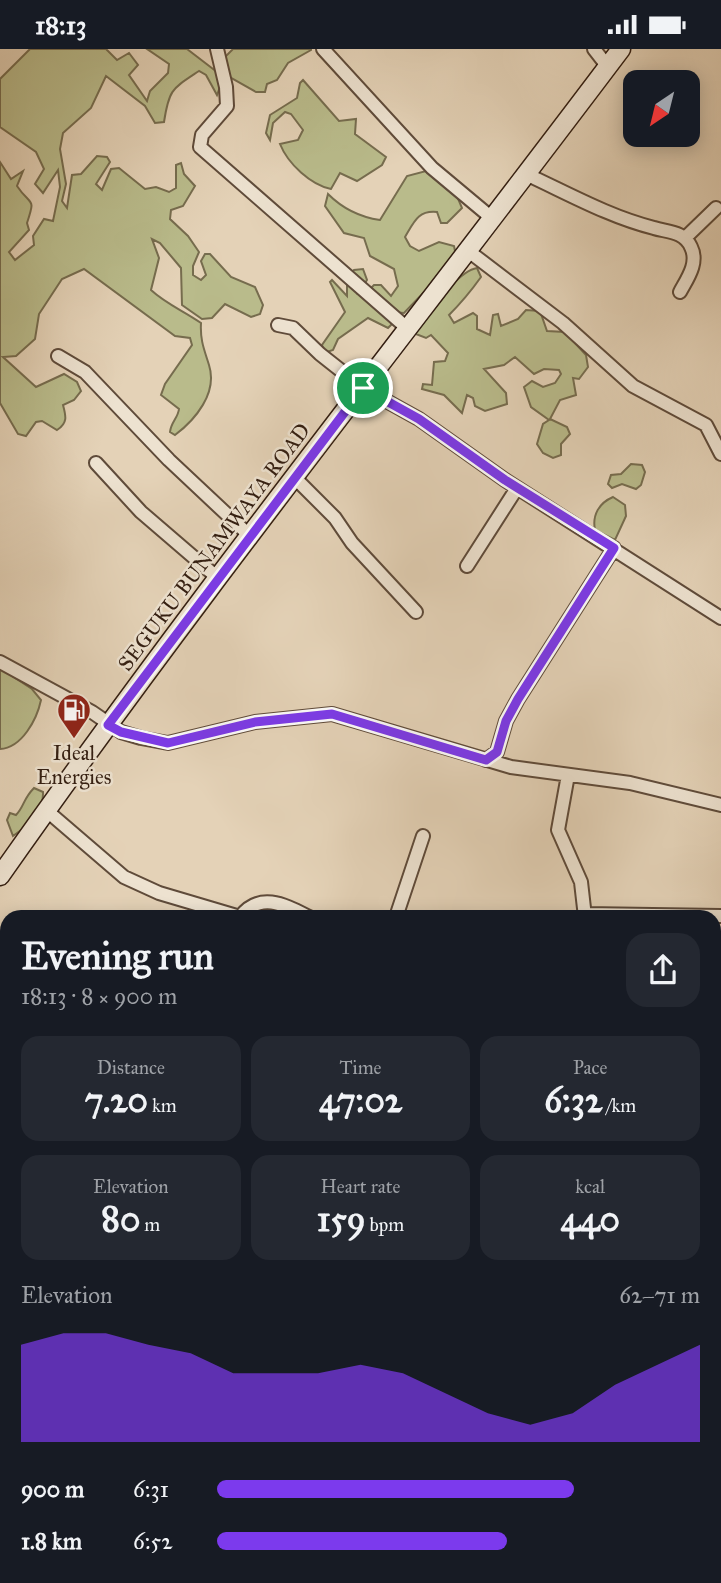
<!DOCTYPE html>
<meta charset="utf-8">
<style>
body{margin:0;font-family:"IM FELL Great Primer",serif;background:#242831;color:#f1f3f6;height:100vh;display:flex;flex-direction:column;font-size:26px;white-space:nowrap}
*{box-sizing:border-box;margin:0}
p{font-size:23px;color:#9ea1a6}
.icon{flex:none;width:38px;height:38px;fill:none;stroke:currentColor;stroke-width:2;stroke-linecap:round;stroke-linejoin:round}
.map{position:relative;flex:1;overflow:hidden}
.panel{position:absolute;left:0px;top:861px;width:721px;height:674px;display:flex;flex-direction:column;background:#171b24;border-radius:21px 21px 0 0;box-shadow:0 4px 18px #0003}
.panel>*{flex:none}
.needle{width:46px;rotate:215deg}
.fabs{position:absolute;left:623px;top:21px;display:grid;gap:14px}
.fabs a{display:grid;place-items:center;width:77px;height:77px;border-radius:14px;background:#171b24;box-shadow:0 4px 18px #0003;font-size:35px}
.pin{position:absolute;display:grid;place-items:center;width:60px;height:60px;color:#fff;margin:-30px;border:4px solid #fff;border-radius:50%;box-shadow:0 2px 7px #0007}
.round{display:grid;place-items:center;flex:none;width:74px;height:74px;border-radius:21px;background:#242831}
.summary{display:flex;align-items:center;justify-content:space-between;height:119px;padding:0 21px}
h1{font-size:38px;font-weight:800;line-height:52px}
.figures{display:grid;grid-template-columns:repeat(3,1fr);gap:10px;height:119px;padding:7px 21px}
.figures div{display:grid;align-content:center;border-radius:18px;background:#242831;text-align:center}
.figures b{font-size:35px;font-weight:800}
.figures small{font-size:19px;font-weight:400}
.figures p{font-size:19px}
.chart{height:196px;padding:14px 21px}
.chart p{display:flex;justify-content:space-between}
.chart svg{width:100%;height:126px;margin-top:7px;fill:#7c3aed;opacity:.7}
ul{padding:0 21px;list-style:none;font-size:23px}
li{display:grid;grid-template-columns:112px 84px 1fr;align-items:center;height:52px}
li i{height:18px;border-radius:9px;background:#7c3aed}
.status{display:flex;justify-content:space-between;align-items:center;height:49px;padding:0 35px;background:#171b24;direction:ltr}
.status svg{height:19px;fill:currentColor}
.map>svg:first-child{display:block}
.green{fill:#b9bb8b;stroke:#766c4e;stroke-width:2}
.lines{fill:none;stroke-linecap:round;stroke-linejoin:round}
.minor-casing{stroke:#5f4b3a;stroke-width:16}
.secondary-casing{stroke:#331e11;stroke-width:21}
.minor{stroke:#ede2d0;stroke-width:12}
.secondary{stroke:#ede2d0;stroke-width:18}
.route-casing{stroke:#fff;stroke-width:14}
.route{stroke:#7c3aed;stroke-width:9}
.labels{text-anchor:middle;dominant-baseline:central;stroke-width:5;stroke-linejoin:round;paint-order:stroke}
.street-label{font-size:21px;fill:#331e11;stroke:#ede2d0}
.poi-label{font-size:21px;fill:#331e11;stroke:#ede2d0}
</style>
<div class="status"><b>18:13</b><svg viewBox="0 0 49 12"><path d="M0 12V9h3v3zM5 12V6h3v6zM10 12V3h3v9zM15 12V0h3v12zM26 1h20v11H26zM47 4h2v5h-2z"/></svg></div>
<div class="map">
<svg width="721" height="1534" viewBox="0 0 721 1534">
<rect width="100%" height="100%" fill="#e4d2b7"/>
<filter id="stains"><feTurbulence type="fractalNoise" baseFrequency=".00286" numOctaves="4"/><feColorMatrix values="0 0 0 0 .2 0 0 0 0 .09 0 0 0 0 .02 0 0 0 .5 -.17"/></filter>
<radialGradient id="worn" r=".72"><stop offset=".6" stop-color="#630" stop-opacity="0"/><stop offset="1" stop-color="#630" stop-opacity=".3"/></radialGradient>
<path class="green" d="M 30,0 L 106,0 L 117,11 L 129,4 L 138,16 L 129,26 L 147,52 L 150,42 L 168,24 L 169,15 L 147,0 L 187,0 L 217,23 L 220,38 L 217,46 L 206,26 L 199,22 C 172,40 169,40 164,73 L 155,74 L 145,57 L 106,27 L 91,59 L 63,84 L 60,100 L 66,135 L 62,152 L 67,159 L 72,126 L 81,125 L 97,107 L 107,108 L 110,113 L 96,135 L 102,141 L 111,120 L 119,119 L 145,140 L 156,138 L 169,143 L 176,139 L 176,116 L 181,114 L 184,125 L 195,137 L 183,157 L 171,161 L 170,170 L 188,187 L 199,203 L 193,217 L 193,226 L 201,231 L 206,226 L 201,212 L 205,205 L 210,205 L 231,228 L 255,238 L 263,256 L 260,265 L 251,268 L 225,255 L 212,269 L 202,270 L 182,256 L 181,219 L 160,194 L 152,190 L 159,209 L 151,241 C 166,255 184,262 201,274 C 200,291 204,300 209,316 C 218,344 195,371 175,386 L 170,383 C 171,373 178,369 179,360 L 161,346 L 165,335 L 192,296 L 190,289 L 175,287 L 84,220 L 62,230 L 39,265 L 35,290 L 16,307 L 3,308 L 36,338 L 64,325 L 77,333 L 81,342 L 74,351 L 63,356 C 66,367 68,374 57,381 L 42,372 L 36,373 L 26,387 L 18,385 L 0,354 L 0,113 L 11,130 L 23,122 L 17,137 C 31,158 36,147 27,174 L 29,181 L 9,203 L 15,211 L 34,196 L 33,187 L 44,170 L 53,172 L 60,138 L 58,121 L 43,144 L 35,135 L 44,120 L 36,103 L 0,78 L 0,30 Z
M 233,0 L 311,0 L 311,1 L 288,14 L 277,31 L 267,35 L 265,43 L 256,43 L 228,27 L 225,8 Z
M 303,31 L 339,72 L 356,70 L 355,85 L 386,108 L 382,116 L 357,132 L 340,124 L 331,140 C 311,136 288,115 280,95 L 298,91 L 303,81 L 291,65 L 285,63 L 273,74 L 270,91 L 266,84 L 270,66 L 297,49 L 300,34 Z
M 426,122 L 457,147 L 462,159 L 447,174 L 441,174 L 437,163 C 418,161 414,173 405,188 L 410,197 L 419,202 L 439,193 L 454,197 L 458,217 L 447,233 L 425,242 L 404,264 L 394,263 L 393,274 L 388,279 L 368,269 L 338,290 L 333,301 L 324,304 L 322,296 L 345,263 L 330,233 L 332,231 L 347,247 L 347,228 L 354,221 L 363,220 L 367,231 L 358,245 L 364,246 L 374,236 L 381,236 L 391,247 L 398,237 L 394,220 L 370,207 L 364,189 L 344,184 L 325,157 L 328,145 C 343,160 359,168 380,171 L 407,127 Z
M 477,219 L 481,228 C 471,242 461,254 449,266 L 454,274 L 473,264 L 477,267 L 477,280 L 490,286 L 493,266 L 498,265 L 501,277 L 518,270 L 526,261 L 540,262 L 547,282 L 565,283 L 586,306 L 588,318 L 579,330 L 573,329 L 576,346 L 560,351 L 550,370 L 567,378 L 570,385 L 561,395 L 561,406 L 553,409 L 543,404 L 537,395 L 543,375 L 549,371 L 531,358 L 524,338 L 532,332 L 543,338 L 555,334 L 561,325 L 559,321 L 544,320 L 534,325 L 515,308 L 504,316 L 484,320 L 506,344 L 507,355 L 485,362 L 475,357 L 473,349 L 467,346 L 462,364 L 444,346 L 422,340 L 423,335 L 432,336 L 434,313 L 445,312 L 448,304 L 431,286 L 426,289 L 416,285 L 416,280 C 429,264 457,222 477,219 Z
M 631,415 L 642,416 L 645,423 L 641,436 L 636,440 L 622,435 L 612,439 L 608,435 L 611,426 L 621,425 Z
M 613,448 L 625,456 L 626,467 L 615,491 L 595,481 C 592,466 599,454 613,448 Z
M 0,619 L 32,640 L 41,651 C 37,670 22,699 0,700 Z
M 34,739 L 43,743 C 44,762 29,776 13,787 L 7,771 L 10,764 L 16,766 C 24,758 23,750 34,739 Z"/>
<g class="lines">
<g class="minor-casing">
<path id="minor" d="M 217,0 L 226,38 L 227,57 L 202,86 L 200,98 L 407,279
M 323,0 L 432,119 L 493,170
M 594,0 L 608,18
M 528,126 C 569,145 610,168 654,179 C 667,183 684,182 691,198 C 699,214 687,230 680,243
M 685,189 L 716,159
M 467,201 L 563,274 L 633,337 L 706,376 L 721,405
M 278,276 L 293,279 L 320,305 L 363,339 L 419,370 L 505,431 L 721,569
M 58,307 L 85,323 L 169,411 L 251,488
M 96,414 L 141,463 L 219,530
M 295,429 L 335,469 L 352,494 L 416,563
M 467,517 L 517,439
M 0,613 L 92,663 L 121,683 L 141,689 L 168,694 L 255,673 L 332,665 L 511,718 L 630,734 L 721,756
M 486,711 L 497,703 L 506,672 L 518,650 L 614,499
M 568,726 L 558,781 L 581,833 L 585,868
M 46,761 L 124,828 L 159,844 L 240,868
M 585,865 L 721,867
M 240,868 C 260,842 285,856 309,868
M 396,868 L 423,787
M 5,1033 L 7,1033
M 714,1145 L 721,1146
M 0,1169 L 7,1169
M 714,1230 L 721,1231
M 0,1259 L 7,1254
M 714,1440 L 718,1384
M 0,1477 L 7,1474
M 88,1528 L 88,1534
M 235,1528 L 236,1534
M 435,1528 L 438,1534
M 632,1528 L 633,1534"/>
</g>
<g class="secondary-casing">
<path id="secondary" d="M 0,827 C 198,545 414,275 621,0"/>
</g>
<use href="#minor" class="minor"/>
<use href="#secondary" class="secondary"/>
</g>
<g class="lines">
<g class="route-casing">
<path id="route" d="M 363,339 L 419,370 L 505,431 L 614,499 L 518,650 L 506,672 L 497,703 L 486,711 L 332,665 L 255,673 L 168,694 L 121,683 L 108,676 Z"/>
</g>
<use href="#route" class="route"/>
</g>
<defs>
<g id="fuel-pin" transform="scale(1.75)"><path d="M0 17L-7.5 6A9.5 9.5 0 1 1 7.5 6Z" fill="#8f2418" stroke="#ede2d0"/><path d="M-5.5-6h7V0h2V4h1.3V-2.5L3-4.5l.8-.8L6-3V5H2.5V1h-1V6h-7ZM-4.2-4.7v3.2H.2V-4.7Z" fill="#fff"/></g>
</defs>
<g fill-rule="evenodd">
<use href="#fuel-pin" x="74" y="661"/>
</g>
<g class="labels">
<g class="street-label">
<text transform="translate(214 498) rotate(-53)">SEGUKU BUNAMWAYA ROAD</text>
</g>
<g class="poi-label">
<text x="74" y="704">Ideal<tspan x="74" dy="24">Energies</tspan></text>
</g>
</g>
<rect width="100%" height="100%" filter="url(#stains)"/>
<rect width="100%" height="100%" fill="url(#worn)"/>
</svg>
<div class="fabs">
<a><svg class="needle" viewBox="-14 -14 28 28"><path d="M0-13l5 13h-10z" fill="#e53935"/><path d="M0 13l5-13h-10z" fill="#9ea1a6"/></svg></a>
</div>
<div class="pin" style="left:363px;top:339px;background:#1e9e55"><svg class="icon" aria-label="arrive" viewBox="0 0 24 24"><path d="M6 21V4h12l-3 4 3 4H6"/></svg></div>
<section class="panel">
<div class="summary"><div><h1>Evening run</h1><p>18:13 · 8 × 900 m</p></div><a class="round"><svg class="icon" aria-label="share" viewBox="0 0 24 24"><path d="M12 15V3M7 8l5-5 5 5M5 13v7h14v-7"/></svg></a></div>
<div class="figures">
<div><p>Distance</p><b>7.20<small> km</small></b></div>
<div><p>Time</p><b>47:02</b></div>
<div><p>Pace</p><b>6:32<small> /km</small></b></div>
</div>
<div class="figures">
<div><p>Elevation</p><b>80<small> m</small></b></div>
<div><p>Heart rate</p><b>159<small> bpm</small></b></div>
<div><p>kcal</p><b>440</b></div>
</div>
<div class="chart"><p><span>Elevation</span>62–71 m</p>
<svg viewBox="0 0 160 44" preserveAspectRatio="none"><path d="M0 44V10L10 6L20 6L30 10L40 13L50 20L60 20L70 20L80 17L90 20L100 27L110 34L120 38L130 34L140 24L150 17L160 10V44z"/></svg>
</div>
<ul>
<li><b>900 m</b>6:31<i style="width:74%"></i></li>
<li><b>1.8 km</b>6:52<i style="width:60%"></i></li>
</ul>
</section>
</div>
